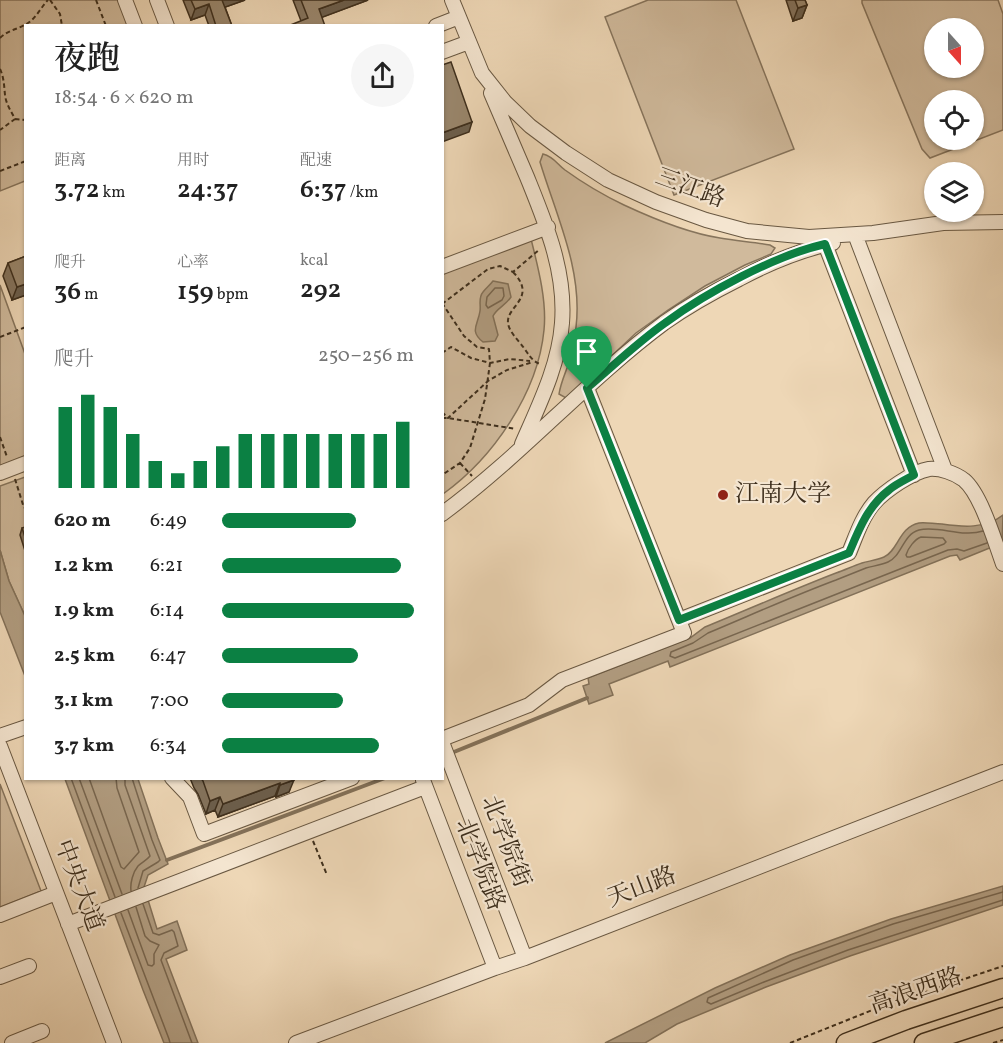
<!DOCTYPE html>
<html lang="zh">
<meta charset="utf-8">
<style>
body{margin:0;font-family:Vollkorn,"Noto Serif SC",serif;background:#f6f6f6;color:#222;height:100vh;display:flex;flex-direction:column;font-size:22px;white-space:nowrap}
*{box-sizing:border-box;margin:0}
p{font-size:20px;color:#767676}
.icon{flex:none;width:33px;height:33px;fill:none;stroke:currentColor;stroke-width:2;stroke-linecap:round;stroke-linejoin:round}
.map{position:relative;flex:1;overflow:hidden}
.panel{position:absolute;left:24px;top:24px;width:420px;height:756px;display:flex;flex-direction:column;background:#fff;border-radius:0px;box-shadow:0 2px 4px #0004}
.panel>*{flex:none}
.needle{width:39px;rotate:159deg}
.tools{position:absolute;left:924px;top:18px;display:grid;gap:12px}
.tools a{display:grid;place-items:center;width:60px;height:60px;border-radius:50%;background:#fff;box-shadow:0 2px 4px #0004;font-size:30px}
.pin{position:absolute;display:grid;place-items:center;width:51px;height:51px;color:#fff;margin:-62px -26px;border-radius:50% 50% 50% 0;rotate:-45deg;box-shadow:0 0 6px #0007}
.pin .icon{rotate:45deg}
.round{display:grid;place-items:center;flex:none;width:63px;height:63px;border-radius:32px;background:#f6f6f6}
.head{display:flex;align-items:center;justify-content:space-between;height:102px;padding:0 30px}
h1{font-size:33px;font-weight:600;line-height:45px}
.metrics{display:grid;grid-template-columns:repeat(3,1fr);gap:9px;height:102px;padding:6px 30px}
.metrics div{display:grid;align-content:center}
.metrics b{font-size:26px;font-weight:600}
.metrics small{font-size:16px;font-weight:400}
.metrics p{font-size:16px}
.chart{height:168px;padding:12px 30px}
.chart p{display:flex;justify-content:space-between}
.chart svg{width:100%;height:108px;margin-top:6px;stroke:#0b8043;stroke-width:6}
ul{padding:0 30px;list-style:none;font-size:20px}
li{display:grid;grid-template-columns:96px 72px 1fr;align-items:center;height:45px}
li i{height:15px;border-radius:8px;background:#0b8043}
.map>svg:first-child{display:block}
.green{fill:#d0ba9c;stroke:#86745c;stroke-width:1.5;fill-rule:evenodd}
.water{fill:#b29e82;stroke:#837159;stroke-width:1.5}
.lines{fill:none;stroke-linecap:round;stroke-linejoin:round}
.shore{stroke:#78664f;stroke-width:1.5}
.stream{stroke:#837159;stroke-width:4}
.minor-casing{stroke:#695842;stroke-width:16}
.major-casing{stroke:#3d2e1c;stroke-width:21}
.path{stroke:#3d2e1c;stroke-width:2;stroke-dasharray:4.5 3;stroke-linecap:butt}
.minor{stroke:#f4e5d0;stroke-width:14}
.major{stroke:#eed7b6;stroke-width:18}
.wall{fill:#84735d;stroke:#3d2e1c;stroke-width:1.5}
.shaded-wall{fill:#6b5e4c;stroke:#3d2e1c;stroke-width:1.5}
.building{fill:#99866c;stroke:#3d2e1c;stroke-width:1.5}
.route-casing{stroke:#fff;stroke-width:12}
.route{stroke:#0b8043;stroke-width:8}
.poi-dot{fill:#8f2418;stroke:#f4e5d0;stroke-width:2}
.labels{text-anchor:middle;dominant-baseline:central;stroke-width:4.5;stroke-linejoin:round;paint-order:stroke}
.street-label{font-size:24px;fill:#3d2e1c;stroke:#f4e5d0}
.poi-label{font-size:24px;fill:#3d2e1c;stroke:#f4e5d0;text-anchor:start}
</style>
<div class="map">
<svg width="1003" height="1043" viewBox="0 0 1003 1043">
<rect width="100%" height="100%" fill="#eed7b6"/>
<filter id="stains"><feTurbulence type="fractalNoise" baseFrequency=".00333" numOctaves="4"/><feColorMatrix values="0 0 0 0 .2 0 0 0 0 .09 0 0 0 0 .02 0 0 0 .5 -.17"/></filter>
<radialGradient id="worn" r=".72"><stop offset=".6" stop-color="#630" stop-opacity="0"/><stop offset="1" stop-color="#630" stop-opacity=".3"/></radialGradient>
<path class="green" d="M 0,0 L 118,0 L 128,25 L 26,26 L 25,181 L 0,191 Z
M 648,0 L 736,0 L 794,149 L 674,195 L 605,17 Z
M 862,0 L 998,0 L 1003,14 L 1003,130 L 930,158 L 922,149 L 862,3 ZM 934,28 L 974,28 L 974,68 L 934,68 ZM 934,100 L 974,100 L 974,140 L 934,140 Z
M 543,154 C 554,157 556,163 565,170 C 583,183 603,195 624,205 C 654,219 687,233 720,238 C 737,241 754,242 770,245 L 775,248 L 771,254 L 745,265 L 705,286 L 668,310 L 636,333 L 589,377 L 573,394 L 566,398 L 559,394 C 561,381 567,370 570,359 C 573,349 575,337 576,327 C 583,270 556,215 540,162 Z
M 531,239 C 538,267 547,301 544,330 C 538,393 493,458 443,494 L 443,273 Z
M 0,285 L 25,354 L 25,456 L 0,466 Z
M 25,477 L 25,616 L 9,581 L 0,550 L 0,486 Z
M 0,784 L 41,891 L 0,907 Z"/>
<path class="water" d="M 493,281 L 508,284 L 511,297 C 505,306 497,308 493,316 L 498,335 L 495,341 L 483,342 C 469,331 478,325 480,311 C 481,304 478,298 483,292 C 486,288 490,285 493,281 Z
M 1003,515 L 1002,543 L 960,560 L 957,555 L 950,556 L 670,667 L 668,661 L 609,684 L 613,695 L 589,704 L 583,686 L 589,684 L 588,678 L 690,638 L 705,627 C 749,609 792,590 836,573 C 845,570 853,566 862,563 C 869,561 877,560 884,557 C 898,551 899,527 919,523 C 926,522 934,524 942,524 C 963,527 985,529 1003,515 Z
M 0,550 L 9,581 L 25,616 L 25,676 L 0,612 Z
M 65,779 L 138,779 L 158,838 L 168,864 L 148,875 L 144,887 L 157,929 L 177,921 L 187,950 L 166,959 L 198,1043 L 164,1043 L 143,990 Z
M 1003,886 L 1003,905 L 850,956 L 766,987 L 677,1024 L 645,1043 L 605,1043 L 715,988 L 790,955 L 891,919 Z"/>
<g class="lines">
<path class="shore" d="M 495,288 L 503,288 L 504,296 L 502,300 L 488,308 L 486,305 L 487,297 Z
M 983,531 C 962,538 938,525 919,530 C 903,534 902,556 888,562 C 881,565 873,566 866,568 C 856,572 846,576 836,580 C 793,596 751,615 708,633 L 693,643 L 671,652 L 670,656 L 675,658 L 948,550 L 957,549 L 964,551 L 987,543
M 921,537 L 943,538 L 946,542 L 944,544 L 910,557 L 907,557 L 906,555 C 908,548 915,539 921,537 Z
M 71,778 L 115,897
M 79,778 L 122,894
M 89,778 L 121,867 L 124,869 L 139,852 L 117,788 L 116,778
M 125,778 L 125,785 L 150,856 C 147,860 142,862 138,866 C 133,872 130,883 131,891
M 132,778 L 152,840 L 160,860 L 158,862 L 143,871 L 138,888
M 1003,892 L 893,924 L 793,960 L 717,994 L 708,998 L 707,1002 L 711,1004 L 764,982 L 848,950 L 1003,900
M 143,904 L 153,933 L 159,935 L 172,930 L 174,932 L 178,946 L 164,953 L 161,960 L 192,1043
M 128,910 L 148,965 L 152,966 L 154,964 L 154,954 L 159,945 L 150,941 L 145,936 L 136,907
M 121,913 L 169,1039 L 170,1043"/>
<path class="stream" d="M 449,754 L 587,698
M 167,860 L 385,778"/>
<g class="minor-casing">
<path id="minor" d="M 125,0 L 135,26
M 157,0 L 167,26
M 452,0 L 482,73 L 505,102 L 530,126 L 566,153 L 608,180 L 656,202 L 706,220 L 747,231 L 809,237 L 873,233 L 943,223 L 1003,222
M 436,26 L 459,17
M 442,52 L 469,42
M 491,93 C 503,121 515,149 527,177 C 546,224 566,271 562,323 C 559,365 539,405 522,444
M 856,237 L 945,470
M 825,244 L 914,475
M 442,267 L 548,227
M 0,473 L 26,463
M 442,514 C 521,456 586,381 664,323 C 688,306 713,292 739,279 C 769,263 800,250 833,243
M 679,620 L 849,553 C 856,536 862,517 874,503 C 885,491 912,472 929,469 C 940,468 955,473 964,480 C 981,494 995,542 1003,564
M 0,736 L 26,727
M 442,739 L 529,705 L 562,680 L 684,633 L 587,388
M 442,742 L 525,958
M 0,746 L 114,1043
M 172,778 L 190,797 L 204,834 L 352,778
M 423,780 L 495,968
M 0,915 L 56,893
M 68,924 L 425,787
M 0,977 L 29,966
M 12,1043 L 42,1031
M 296,1043 L 495,968 L 525,958 L 1003,772"/>
</g>
<g class="major-casing">
<path id="major" d="M 846,1043 L 906,1020 L 1003,988
M 924,1043 L 1003,1017"/>
</g>
<path class="path" d="M 50,0 L 60,14 L 62,26
M 96,0 L 106,26
M 0,38 C 8,30 19,29 28,23 C 37,17 41,7 48,0
M 0,69 C 4,78 4,85 5,95 C 6,104 11,111 15,119 L 0,130
M 15,119 L 26,120
M 0,171 L 26,161
M 513,272 C 538,298 506,306 508,323 C 509,332 519,341 524,348 C 529,355 532,361 540,364
M 442,303 L 464,336 L 477,347 L 489,349 L 490,363 L 485,399 L 470,448 L 460,463 L 442,475
M 442,304 L 488,269 L 500,266 L 513,272 L 540,249
M 0,337 L 26,327
M 442,353 L 451,347 L 471,358 L 490,363 L 510,359 L 530,361
M 442,412 L 448,418 L 488,381 L 507,370 L 533,362
M 442,418 L 448,418 L 516,429
M 0,437 L 7,457
M 460,463 L 472,476
M 15,479 L 24,508
M 313,841 L 327,875
M 790,1043 L 875,1009 L 1003,966
M 993,1043 L 1003,1040"/>
<use href="#minor" class="minor"/>
<use href="#major" class="major"/>
</g>
<path class="wall" d="M 183,0 L 245,0 L 225,7 L 232,26 L 209,26 L 205,15 L 191,20 Z
M 293,0 L 368,0 L 322,17 L 301,21 Z
M 786,0 L 805,0 L 807,5 L 802,18 L 793,21 Z
M 26,256 L 26,295 L 12,300 L 3,276 L 8,263 Z
M 26,527 L 26,554 L 20,535 L 22,528 Z
M 190,778 L 293,778 L 289,792 L 276,797 L 275,796 L 218,817 L 215,810 L 206,814 L 198,794 L 194,788 Z"/>
<path class="shaded-wall" d="M 221,0 L 245,0 L 217,10 Z
M 344,0 L 368,0 L 315,20 L 319,9 Z
M 209,4 L 205,15 L 191,20 L 195,9 Z
M 807,5 L 802,18 L 793,21 L 798,8 Z
M 472,122 L 469,132 L 442,142 L 442,133 Z
M 26,284 L 26,295 L 12,300 L 17,287 Z
M 294,780 L 289,792 L 276,797 L 280,785 Z
M 280,783 L 275,796 L 218,817 L 223,804 Z
M 220,797 L 215,810 L 206,814 L 210,801 Z"/>
<path class="building" d="M 191,0 L 222,0 L 232,26 L 216,26 L 209,4 L 195,9 Z
M 301,0 L 344,0 L 319,9 L 325,26 L 288,26 L 308,18 Z
M 795,0 L 805,0 L 807,5 L 798,8 Z
M 451,62 L 472,122 L 442,133 L 442,65 Z
M 26,256 L 26,284 L 17,287 L 8,263 Z
M 26,527 L 26,540 L 22,528 Z
M 201,778 L 293,778 L 294,780 L 280,785 L 280,783 L 223,804 L 220,797 L 210,801 L 203,781 Z"/>
<g class="lines">
<g class="route-casing">
<path id="route" d="M 825,244 L 914,475 C 905,480 896,484 889,490 C 868,506 859,529 849,553 L 679,620 L 587,388 C 613,366 638,342 665,323 C 707,292 774,256 825,244 Z"/>
</g>
<use href="#route" class="route"/>
</g>
<circle class="poi-dot" cx="723" cy="495" r="6"/>
<g class="labels">
<g class="street-label">
<text transform="translate(690 189) rotate(20)">三江路</text>
<text transform="translate(505 842) rotate(69)">北学院街</text>
<text transform="translate(479 865) rotate(69)">北学院路</text>
<text transform="translate(78 886) rotate(69)">中央大道</text>
<text transform="translate(642 888) rotate(-21)">天山路</text>
<text transform="translate(916 992) rotate(-19)">高浪西路</text>
</g>
<g class="poi-label">
<text x="735" y="495">江南大学</text>
</g>
</g>
<rect width="100%" height="100%" filter="url(#stains)"/>
<rect width="100%" height="100%" fill="url(#worn)"/>
</svg>
<div class="tools">
<a><svg class="needle" viewBox="-14 -14 28 28"><path d="M0-13l5 13h-10z" fill="#e53935"/><path d="M0 13l5-13h-10z" fill="#767676"/></svg></a>
<a><svg class="icon" aria-label="locate" viewBox="0 0 24 24"><circle cx="12" cy="12" r="6"/><path d="M12 2v4M12 18v4M2 12h4M18 12h4"/></svg></a>
<a><svg class="icon" aria-label="layers" viewBox="0 0 24 24"><path d="M12 4l9 5-9 5-9-5zM3 14l9 5 9-5"/></svg></a>
</div>
<div class="pin" style="left:587px;top:388px;background:#1e9e55"><svg class="icon" aria-label="arrive" viewBox="0 0 24 24"><path d="M6 21V4h12l-3 4 3 4H6"/></svg></div>
<section class="panel">
<div class="head"><div><h1>夜跑</h1><p>18:54 · 6 × 620 m</p></div><a class="round"><svg class="icon" aria-label="share" viewBox="0 0 24 24"><path d="M12 15V3M7 8l5-5 5 5M5 13v7h14v-7"/></svg></a></div>
<div class="metrics">
<div><p>距离</p><b>3.72<small> km</small></b></div>
<div><p>用时</p><b>24:37</b></div>
<div><p>配速</p><b>6:37<small> /km</small></b></div>
</div>
<div class="metrics">
<div><p>爬升</p><b>36<small> m</small></b></div>
<div><p>心率</p><b>159<small> bpm</small></b></div>
<div><p>kcal</p><b>292</b></div>
</div>
<div class="chart"><p><span>爬升</span>250–256 m</p>
<svg viewBox="0 0 160 44" preserveAspectRatio="none"><path d="M5 44V11M15 44V6M25 44V11M35 44V22M45 44V33M55 44V38M65 44V33M75 44V27M85 44V22M95 44V22M105 44V22M115 44V22M125 44V22M135 44V22M145 44V22M155 44V17"/></svg>
</div>
<ul>
<li><b>620 m</b>6:49<i style="width:70%"></i></li>
<li><b>1.2 km</b>6:21<i style="width:93%"></i></li>
<li><b>1.9 km</b>6:14<i style="width:100%"></i></li>
<li><b>2.5 km</b>6:47<i style="width:71%"></i></li>
<li><b>3.1 km</b>7:00<i style="width:63%"></i></li>
<li><b>3.7 km</b>6:34<i style="width:82%"></i></li>
</ul>
</section>
</div>
